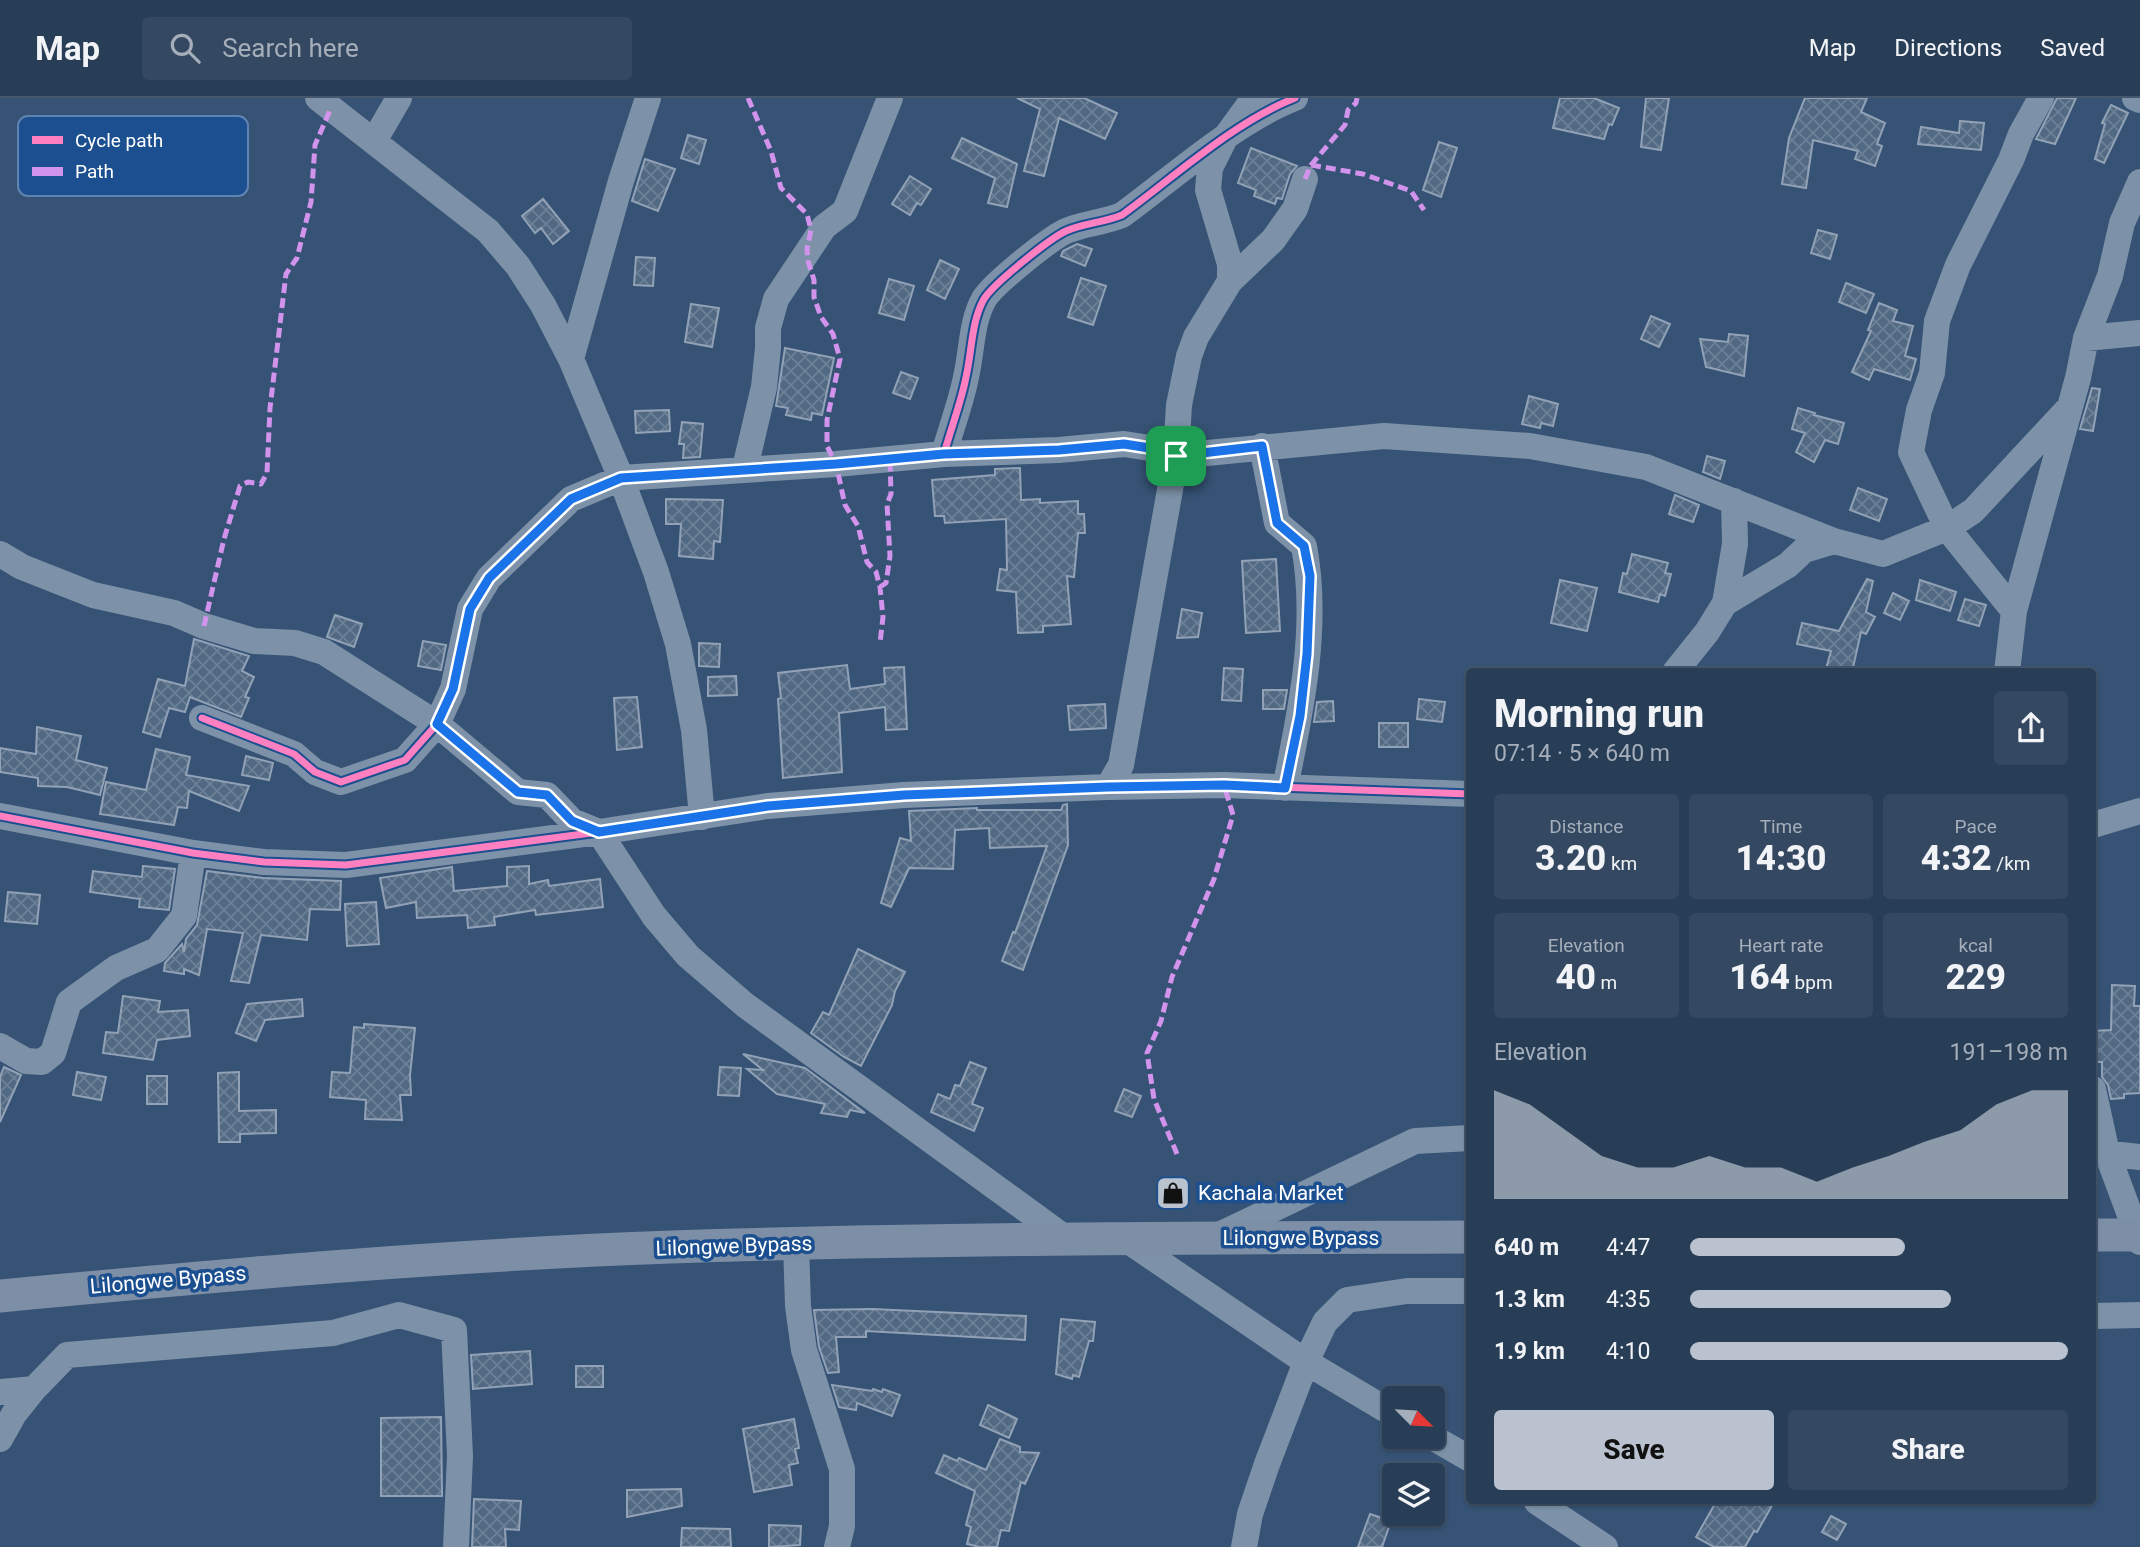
<!DOCTYPE html>
<meta charset="utf-8">
<style>
body{margin:0;font-family:Roboto,sans-serif;background:#344961;color:#f1f3f6;height:100vh;display:flex;flex-direction:column;font-size:26px;white-space:nowrap}
*{box-sizing:border-box;margin:0}
p{font-size:23px;color:#a5aeba}
.icon{flex:none;width:38px;height:38px;fill:none;stroke:currentColor;stroke-width:2;stroke-linecap:round;stroke-linejoin:round}
.map{position:relative;flex:1;overflow:hidden}
.drawer{position:absolute;left:1466px;top:570px;width:630px;height:836px;display:flex;flex-direction:column;background:#283e57;border-radius:7px;box-shadow:0 2px 5px #0004,0 0 0 2px #44576d}
.drawer>*{flex:none}
.needle{width:46px;rotate:114deg}
.controls{position:absolute;left:1382px;top:1288px;display:grid;gap:14px}
.controls a{display:grid;place-items:center;width:63px;height:63px;border-radius:7px;background:#283e57;box-shadow:0 2px 5px #0004,0 0 0 2px #44576d;font-size:35px}
.pin{position:absolute;display:grid;place-items:center;width:60px;height:60px;color:#fff;margin:-30px;border-radius:14px;box-shadow:0 4px 10px #0006}
.round{display:grid;place-items:center;flex:none;width:74px;height:74px;border-radius:7px;background:#344961}
.overview{display:flex;align-items:center;justify-content:space-between;height:119px;padding:0 28px}
h1{font-size:38px;font-weight:800;line-height:52px}
.stats{display:grid;grid-template-columns:repeat(3,1fr);gap:10px;height:119px;padding:7px 28px}
.stats div{display:grid;align-content:center;border-radius:7px;background:#344961;text-align:center}
.stats b{font-size:35px;font-weight:800}
.stats small{font-size:19px;font-weight:400}
.stats p{font-size:19px}
.chart{height:196px;padding:14px 28px}
.chart p{display:flex;justify-content:space-between}
.chart svg{width:100%;height:126px;margin-top:7px;fill:#b9c2ce;opacity:.7}
.primary-button{display:flex;gap:14px;margin-top:auto;padding:14px 28px}
.primary-button a{flex:1;height:80px;border-radius:7px;background:#b9c2ce;color:#111;font-size:28px;font-weight:800;line-height:80px;text-align:center}
.primary-button a+a{background:#344961;color:#f1f3f6}
ul{padding:0 28px;list-style:none;font-size:23px}
li{display:grid;grid-template-columns:112px 84px 1fr;align-items:center;height:52px}
li i{height:18px;border-radius:9px;background:#b9c2ce}
header{display:flex;align-items:center;gap:42px;box-sizing:border-box;height:98px;padding:0 35px;background:#283e57;border-bottom:2px solid #44576d}
header strong{font-size:33px}
nav{display:flex;gap:38px;margin-inline-start:auto;font-size:24px}
.search{width:490px;height:63px;background:#344961;display:flex;align-items:center;gap:18px;box-sizing:border-box;padding:0 24px;border-radius:7px;color:#a5aeba;font-size:26px}
.map>svg:first-child{display:block}
.building{fill:url(#building-cross-hatch);stroke:#92a2b6;stroke-width:2}
.lines{fill:none;stroke-linecap:round;stroke-linejoin:round}
.minor{stroke:#7d92a8;stroke-width:26}
.major{stroke:#7d8ea7;stroke-width:33}
.quiet{stroke:#d193ec;stroke-width:5;stroke-dasharray:10 5;stroke-linecap:butt}
.cycleway-casing{stroke:#1b4f8f;stroke-width:11}
.cycleway{stroke:#ff80c0;stroke-width:7}
.route-casing{stroke:#fff;stroke-width:14}
.route{stroke:#1a73e8;stroke-width:9}
.labels{text-anchor:middle;dominant-baseline:central;stroke-width:7;stroke-linejoin:round;paint-order:stroke}
.poi-label{font-size:21px;fill:#fff;stroke:#1b4f8f;text-anchor:start}
.street-label{font-size:21px;fill:#fff;stroke:#1b4f8f}
.key{fill:#1b4f8f;stroke:#5f84b1;stroke-width:2}
.key-label{font-size:19px;fill:#fff}
</style>
<header>
<strong>Map</strong>
<div class="search"><svg class="icon" aria-label="search" viewBox="0 0 24 24"><circle cx="10" cy="10" r="6"/><path d="M15 15l6 6"/></svg>Search here</div>
<nav><a>Map</a><a>Directions</a><a>Saved</a></nav>
</header>
<div class="map">
<svg width="2140" height="1449" viewBox="0 0 2140 1449">
<defs>
<pattern id="building-cross-hatch" width="8" height="8" patternUnits="userSpaceOnUse" patternTransform="scale(1.75)"><rect width="8" height="8" fill="#526984"/><path d="M0 0l8 8M0 8l8-8" fill="none" stroke="#6c8096"/></pattern>
</defs>
<rect width="100%" height="100%" fill="#365274"/>
<path class="building" d="M 1017,0 L 1084,0 L 1117,15 L 1105,41 L 1059,20 L 1044,78 L 1024,73 L 1040,11 Z
M 1560,0 L 1594,0 L 1619,10 L 1612,27 L 1609,26 L 1604,41 L 1553,30 Z
M 1646,0 L 1669,0 L 1661,52 L 1641,49 Z
M 1805,0 L 1867,0 L 1861,14 L 1885,25 L 1877,46 L 1882,48 L 1875,68 L 1855,61 L 1858,53 L 1813,42 L 1806,90 L 1782,86 L 1789,40 Z
M 2057,0 L 2076,0 L 2055,46 L 2036,41 Z
M 2111,7 L 2128,15 L 2104,65 L 2095,61 L 2105,26 L 2102,25 Z
M 1960,23 L 1984,25 L 1981,52 L 1918,46 L 1921,29 L 1959,35 Z
M 688,37 L 706,42 L 699,66 L 681,60 Z
M 962,40 L 1017,66 L 1007,109 L 988,105 L 995,80 L 952,60 Z
M 1439,44 L 1457,50 L 1441,99 L 1423,92 Z
M 1251,50 L 1297,68 L 1290,76 L 1282,101 L 1277,100 L 1275,106 L 1254,98 L 1256,92 L 1238,85 Z
M 645,61 L 675,71 L 658,113 L 632,103 Z
M 910,78 L 931,91 L 921,107 L 917,105 L 910,117 L 892,106 Z
M 543,101 L 569,133 L 553,146 L 541,130 L 535,135 L 522,118 Z
M 1818,132 L 1837,137 L 1830,161 L 1811,155 Z
M 1077,146 L 1092,151 L 1085,168 L 1061,158 L 1063,153 Z
M 636,159 L 655,160 L 653,188 L 634,187 Z
M 940,162 L 959,171 L 945,201 L 927,192 Z
M 1081,180 L 1106,188 L 1093,227 L 1068,219 Z
M 889,181 L 914,188 L 904,222 L 879,215 Z
M 1846,185 L 1874,196 L 1866,215 L 1839,204 Z
M 1879,205 L 1897,212 L 1893,223 L 1913,228 L 1905,258 L 1916,261 L 1910,282 L 1874,271 L 1869,282 L 1852,274 L 1871,233 L 1868,232 Z
M 691,206 L 719,210 L 712,249 L 685,244 Z
M 1651,218 L 1670,226 L 1659,249 L 1641,241 Z
M 1729,236 L 1748,238 L 1744,278 L 1706,269 L 1700,241 L 1728,244 Z
M 785,250 L 834,260 L 822,317 L 812,315 L 811,322 L 786,317 L 788,310 L 776,308 Z
M 901,274 L 918,280 L 910,301 L 893,295 Z
M 2092,290 L 2100,291 L 2093,333 L 2080,331 Z
M 1529,298 L 1558,306 L 1553,328 L 1541,325 L 1540,330 L 1522,326 Z
M 1798,310 L 1815,315 L 1814,317 L 1844,325 L 1838,346 L 1825,342 L 1814,364 L 1796,354 L 1805,335 L 1792,331 Z
M 669,312 L 670,333 L 636,335 L 635,313 Z
M 682,324 L 703,326 L 700,359 L 683,360 L 684,346 L 679,346 Z
M 1707,358 L 1725,363 L 1720,381 L 1703,374 Z
M 1020,370 L 1021,402 L 1040,401 L 1040,405 L 1078,403 L 1078,416 L 1084,416 L 1085,435 L 1078,435 L 1074,479 L 1067,478 L 1071,526 L 1043,528 L 1043,534 L 1018,535 L 1016,494 L 997,492 L 1000,471 L 1007,472 L 1006,421 L 945,425 L 944,418 L 935,418 L 932,382 L 995,377 L 995,371 Z
M 1858,390 L 1887,401 L 1879,423 L 1850,412 Z
M 1675,397 L 1699,407 L 1693,424 L 1669,416 Z
M 666,401 L 723,402 L 720,444 L 714,443 L 713,461 L 679,458 L 681,426 L 666,426 Z
M 1632,456 L 1668,465 L 1665,475 L 1671,476 L 1665,498 L 1660,496 L 1658,504 L 1619,494 L 1623,475 L 1627,476 Z
M 1276,461 L 1280,533 L 1246,535 L 1242,463 Z
M 1867,481 L 1873,483 L 1866,514 L 1875,519 L 1866,536 L 1861,534 L 1852,574 L 1826,571 L 1831,553 L 1797,546 L 1802,525 L 1839,533 Z
M 1560,482 L 1597,490 L 1587,533 L 1551,525 Z
M 1920,482 L 1956,494 L 1950,513 L 1916,502 Z
M 1893,495 L 1909,503 L 1900,522 L 1884,515 Z
M 1965,501 L 1986,507 L 1979,528 L 1958,522 Z
M 1182,511 L 1202,515 L 1198,539 L 1177,540 Z
M 335,517 L 362,526 L 354,549 L 327,539 Z
M 194,541 L 249,558 L 242,573 L 254,579 L 245,599 L 249,600 L 241,619 L 190,599 L 185,614 L 169,610 L 160,639 L 143,634 L 158,581 L 185,588 Z
M 423,543 L 446,547 L 441,572 L 418,568 Z
M 699,545 L 720,546 L 719,569 L 699,568 Z
M 847,567 L 850,591 L 885,586 L 884,570 L 904,569 L 907,631 L 886,632 L 885,609 L 839,615 L 842,674 L 783,680 L 778,601 L 781,600 L 778,575 Z
M 1224,570 L 1243,571 L 1241,603 L 1222,602 Z
M 736,578 L 737,597 L 708,598 L 708,579 Z
M 1263,592 L 1287,592 L 1284,611 L 1263,611 Z
M 637,599 L 642,649 L 617,652 L 614,600 Z
M 1419,601 L 1445,604 L 1442,624 L 1417,621 Z
M 1333,603 L 1334,623 L 1314,624 L 1317,604 Z
M 1105,606 L 1106,630 L 1070,632 L 1068,608 Z
M 1379,625 L 1408,625 L 1408,649 L 1379,649 Z
M 37,629 L 81,638 L 76,662 L 107,670 L 100,697 L 67,689 L 38,688 L 38,680 L 0,674 L 0,650 L 36,656 Z
M 156,651 L 190,659 L 186,677 L 249,688 L 239,713 L 189,693 L 187,710 L 178,709 L 174,727 L 100,716 L 106,684 L 146,692 Z
M 246,658 L 273,665 L 269,682 L 242,677 Z
M 1067,706 L 1068,747 L 1023,872 L 1002,863 L 1013,834 L 1015,835 L 1047,748 L 990,750 L 989,730 L 955,732 L 953,771 L 909,770 L 891,809 L 881,805 L 900,740 L 911,743 L 909,713 L 977,710 L 977,712 L 1061,712 L 1063,707 Z
M 143,768 L 175,771 L 169,812 L 139,809 L 140,801 L 90,794 L 93,773 L 142,779 Z
M 529,768 L 529,786 L 548,782 L 549,788 L 600,781 L 603,809 L 536,817 L 535,812 L 494,819 L 495,827 L 468,830 L 467,817 L 417,820 L 416,804 L 386,810 L 380,780 L 452,769 L 454,793 L 507,788 L 507,769 Z
M 207,773 L 263,780 L 341,783 L 340,812 L 310,811 L 307,842 L 261,837 L 249,885 L 231,883 L 243,835 L 207,831 L 199,877 L 184,871 L 184,876 L 164,873 L 165,865 L 182,846 L 184,854 L 186,841 L 197,827 Z
M 8,794 L 40,797 L 37,826 L 5,823 Z
M 376,804 L 379,846 L 347,848 L 345,806 Z
M 858,851 L 905,874 L 895,893 L 892,907 L 861,968 L 844,959 L 811,935 L 823,914 L 829,917 Z
M 2112,887 L 2135,888 L 2134,908 L 2140,908 L 2140,995 L 2124,996 L 2124,1000 L 2111,1001 L 2108,987 L 2102,979 L 2102,964 L 2093,964 L 2093,933 L 2111,932 Z
M 123,898 L 160,903 L 158,914 L 188,912 L 190,938 L 157,942 L 153,962 L 103,955 L 106,934 L 118,935 Z
M 302,901 L 303,918 L 265,922 L 256,943 L 236,935 L 247,906 Z
M 364,926 L 415,930 L 410,977 L 411,997 L 400,997 L 402,1022 L 365,1021 L 366,1002 L 330,999 L 332,974 L 350,975 L 354,929 L 364,930 Z
M 743,956 L 805,970 L 865,1015 L 850,1012 L 847,1019 L 821,1015 L 825,1006 L 777,996 L 747,971 L 763,972 Z
M 970,964 L 986,970 L 972,1006 L 983,1010 L 974,1033 L 931,1014 L 938,996 L 950,1001 L 955,987 L 960,988 Z
M 4,969 L 21,977 L 0,1024 L 0,979 Z
M 720,969 L 741,970 L 739,998 L 718,997 Z
M 77,974 L 106,979 L 101,1002 L 73,997 Z
M 239,974 L 239,1013 L 276,1012 L 276,1035 L 240,1036 L 240,1044 L 219,1044 L 218,975 Z
M 147,978 L 167,978 L 167,1006 L 147,1006 Z
M 1124,991 L 1141,998 L 1132,1019 L 1115,1013 Z
M 872,1211 L 1026,1218 L 1025,1242 L 866,1233 L 866,1239 L 836,1239 L 839,1274 L 828,1275 L 819,1249 L 814,1212 Z
M 1061,1221 L 1095,1224 L 1093,1243 L 1089,1243 L 1079,1279 L 1073,1277 L 1072,1281 L 1056,1276 Z
M 530,1253 L 532,1286 L 473,1291 L 471,1257 Z
M 576,1268 L 603,1268 L 603,1289 L 576,1289 Z
M 832,1287 L 872,1293 L 873,1291 L 882,1294 L 883,1291 L 900,1297 L 892,1318 L 857,1305 L 856,1312 L 839,1309 Z
M 988,1307 L 1017,1321 L 1009,1340 L 980,1327 Z
M 441,1319 L 442,1398 L 381,1398 L 381,1320 Z
M 794,1321 L 799,1350 L 795,1351 L 798,1365 L 789,1367 L 792,1387 L 754,1394 L 743,1331 Z
M 1000,1341 L 1020,1349 L 1020,1354 L 1039,1355 L 1025,1386 L 1021,1384 L 1009,1433 L 1001,1432 L 997,1449 L 980,1449 L 967,1446 L 971,1429 L 966,1427 L 975,1393 L 936,1375 L 944,1357 L 957,1363 L 959,1360 L 986,1372 Z
M 681,1391 L 682,1408 L 627,1419 L 627,1392 Z
M 474,1401 L 521,1403 L 519,1432 L 505,1431 L 506,1449 L 472,1449 Z
M 1716,1404 L 1774,1404 L 1757,1434 L 1754,1433 L 1745,1449 L 1714,1449 L 1696,1439 Z
M 1370,1416 L 1391,1423 L 1382,1449 L 1358,1449 Z
M 1831,1418 L 1846,1426 L 1837,1442 L 1822,1434 Z
M 769,1427 L 801,1428 L 800,1447 L 769,1449 Z
M 682,1430 L 730,1431 L 731,1449 L 681,1449 Z"/>
<g class="lines">
<path class="minor" d="M 318,0 L 488,133 L 518,168 L 543,207 L 571,261 L 621,380 L 656,474 L 678,546 L 694,632 L 702,719
M 2135,0 L 2140,2
M 374,43 L 399,0
M 1230,183 L 1273,142 L 1295,111 L 1305,81
M 2086,240 L 2140,235
M 571,261 L 621,83 L 648,0
M 1262,348 L 1277,425 L 1304,448 C 1319,528 1301,612 1285,690
M 944,356 L 1059,352 L 1124,346 L 1156,351 L 1176,358 L 1384,338 L 1530,348 L 1646,369 L 1834,443
M 745,370 L 764,289 L 768,250 L 768,230 L 776,201 L 824,129 L 845,113 L 890,0
M 0,456 L 22,469 L 93,497 L 174,515 L 204,528 L 254,543 L 295,545 L 324,554 L 437,626 L 518,694 L 547,697 L 572,723 L 599,734 L 654,818 L 688,858 L 745,907 L 1068,1142
M 1725,505 L 1788,467 L 1804,452 L 1834,443 L 1883,456 L 1947,430 L 1973,413 L 2066,313
M 2014,513 L 1947,430 L 1911,354 L 1919,312 L 1932,275 L 1937,223 L 1958,167 L 2011,62 L 2021,36 L 2041,0
M 1675,574 L 1707,534 L 1725,505 L 1735,446 L 1734,403
M 2007,574 L 2014,513 L 2078,280 L 2086,240 L 2110,178 L 2122,125 L 2140,84
M 202,620 L 294,656 L 315,674 L 341,684 L 405,662 L 437,626 L 453,591 L 470,511 L 489,480 L 571,401 L 621,380 L 836,366 L 944,356 C 951,330 961,305 966,279 C 972,254 971,224 984,201 C 993,186 1049,141 1066,133 C 1084,125 1103,125 1122,117 C 1174,79 1234,24 1295,0
M 1108,689 L 1121,667 L 1176,358 L 1179,307 L 1189,258 L 1196,239 L 1230,183 L 1230,166 L 1208,92 L 1210,70 L 1225,40 L 1254,0
M 0,718 L 193,755 L 264,764 L 346,767 L 599,734 L 768,708 L 904,697 L 1108,689 L 1224,687 L 1470,696
M 2093,727 L 2140,713
M 0,948 L 26,963 L 42,964 L 53,955 L 69,904 L 116,870 L 157,852 L 184,818 L 193,755
M 2093,991 L 2107,1055 L 2140,1144
M 2093,1054 L 2140,1059
M 1217,1138 L 1415,1043 L 1470,1040
M 1124,1140 L 1306,1264 L 1395,1317
M 796,1146 L 798,1208 L 804,1252 L 842,1371 L 842,1428 L 837,1449
M 2093,1218 L 2140,1217
M 0,1294 L 34,1291 L 67,1257 L 333,1235 L 399,1217 L 454,1232 L 460,1358 L 456,1449
M 1432,1339 L 1470,1361
M 0,1341 L 14,1316 L 34,1291
M 1537,1404 L 1605,1449
M 1244,1449 L 1250,1416 L 1267,1366 L 1306,1264 L 1325,1224 L 1347,1202 L 1407,1193 L 1470,1193"/>
<path class="major" d="M 2093,1137 L 2140,1137
M 0,1198 C 223,1177 447,1157 671,1149 C 937,1140 1204,1140 1470,1139"/>
<path class="quiet" d="M 748,0 L 771,53 L 781,90 L 807,116 L 811,132 L 807,151 L 808,163 L 814,182 L 814,199 L 821,219 L 833,236 L 840,261 L 827,322 L 827,348 L 836,366 L 845,407 L 858,428 L 867,464 L 876,474 L 880,489 L 883,519 L 880,545
M 1311,67 L 1363,76 L 1411,93 L 1424,112
M 1305,81 L 1311,67 L 1345,27 L 1348,12 L 1356,5 L 1357,0
M 880,489 L 886,485 L 890,458 L 887,406 L 891,396 L 890,361
M 204,528 L 224,441 L 240,388 L 248,384 L 261,386 L 267,375 L 270,310 L 286,176 L 297,160 L 311,104 L 315,47 L 331,10
M 1177,1056 L 1154,1001 L 1147,955 L 1161,923 L 1172,879 L 1214,781 L 1233,717 L 1224,687"/>
<g class="cycleway-casing">
<path id="cycleway" d="M 202,620 L 294,656 L 315,674 L 341,684 L 405,662 L 437,626 L 453,591 L 470,511 L 489,480 L 571,401 L 621,380 L 836,366 L 944,356 C 951,330 961,305 966,279 C 972,254 971,224 984,201 C 993,186 1049,141 1066,133 C 1084,125 1103,125 1122,117 C 1174,79 1234,24 1295,0
M 0,718 L 193,755 L 264,764 L 346,767 L 599,734 L 768,708 L 904,697 L 1108,689 L 1224,687 L 1470,696"/>
</g>
<use href="#cycleway" class="cycleway"/>
</g>
<g class="lines">
<g class="route-casing">
<path id="route" d="M 1124,346 L 1156,351 L 1176,358 L 1262,348 L 1277,425 L 1304,448 L 1310,478 L 1307,556 L 1300,618 L 1285,690 L 1224,687 L 1108,689 L 904,697 L 768,708 L 599,734 L 572,723 L 547,697 L 518,694 L 437,626 L 453,591 L 470,511 L 489,480 L 571,401 L 621,380 L 836,366 L 944,356 L 1059,352 Z"/>
</g>
<use href="#route" class="route"/>
</g>
<defs>
<g id="shop-square" transform="scale(1.75)"><rect x="-9" y="-9" width="18" height="18" rx="4" fill="#b9c2ce" stroke="#1b4f8f"/><path d="M-5-2.5h2.3a2.7 3.5 0 0 1 5.4 0H5L5.5 6h-11ZM-1.5-2.5h3a1.5 2.3 0 0 0-3 0Z" fill="#111"/></g>
</defs>
<g fill-rule="evenodd">
<use href="#shop-square" x="1173" y="1095"/>
</g>
<g class="labels">
<g class="poi-label">
<text x="1198" y="1095">Kachala Market</text>
</g>
<g class="street-label">
<text x="1301" y="1140">Lilongwe Bypass</text>
<text transform="translate(734 1148) rotate(-2)">Lilongwe Bypass</text>
<text transform="translate(168 1182) rotate(-5)">Lilongwe Bypass</text>
</g>
</g>
<rect x="18" y="18" width="230" height="80" rx="10" class="key"/>
<rect x="32" y="38" width="31" height="8" fill="#ff80c0"/>
<rect x="32" y="69" width="31" height="9" fill="#d193ec"/>
<g class="key-label">
<text x="75" y="49">Cycle path</text>
<text x="75" y="80">Path</text>
</g>
</svg>
<div class="controls">
<a><svg class="needle" viewBox="-14 -14 28 28"><path d="M0-13l5 13h-10z" fill="#e53935"/><path d="M0 13l5-13h-10z" fill="#a5aeba"/></svg></a>
<a><svg class="icon" aria-label="layers" viewBox="0 0 24 24"><path d="M12 4l9 5-9 5-9-5zM3 14l9 5 9-5"/></svg></a>
</div>
<div class="pin" style="left:1176px;top:358px;background:#1e9e55"><svg class="icon" aria-label="arrive" viewBox="0 0 24 24"><path d="M6 21V4h12l-3 4 3 4H6"/></svg></div>
<section class="drawer">
<div class="overview"><div><h1>Morning run</h1><p>07:14 · 5 × 640 m</p></div><a class="round"><svg class="icon" aria-label="share" viewBox="0 0 24 24"><path d="M12 15V3M7 8l5-5 5 5M5 13v7h14v-7"/></svg></a></div>
<div class="stats">
<div><p>Distance</p><b>3.20<small> km</small></b></div>
<div><p>Time</p><b>14:30</b></div>
<div><p>Pace</p><b>4:32<small> /km</small></b></div>
</div>
<div class="stats">
<div><p>Elevation</p><b>40<small> m</small></b></div>
<div><p>Heart rate</p><b>164<small> bpm</small></b></div>
<div><p>kcal</p><b>229</b></div>
</div>
<div class="chart"><p><span>Elevation</span>191–198 m</p>
<svg viewBox="0 0 160 44" preserveAspectRatio="none"><path d="M0 44V6L10 11L20 20L30 29L40 33L50 33L60 29L70 33L80 33L90 38L100 33L110 29L120 24L130 20L140 11L150 6L160 6V44z"/></svg>
</div>
<ul>
<li><b>640 m</b>4:47<i style="width:57%"></i></li>
<li><b>1.3 km</b>4:35<i style="width:69%"></i></li>
<li><b>1.9 km</b>4:10<i style="width:100%"></i></li>
</ul>
<div class="primary-button"><a>Save</a><a>Share</a></div>
</section>
</div>
